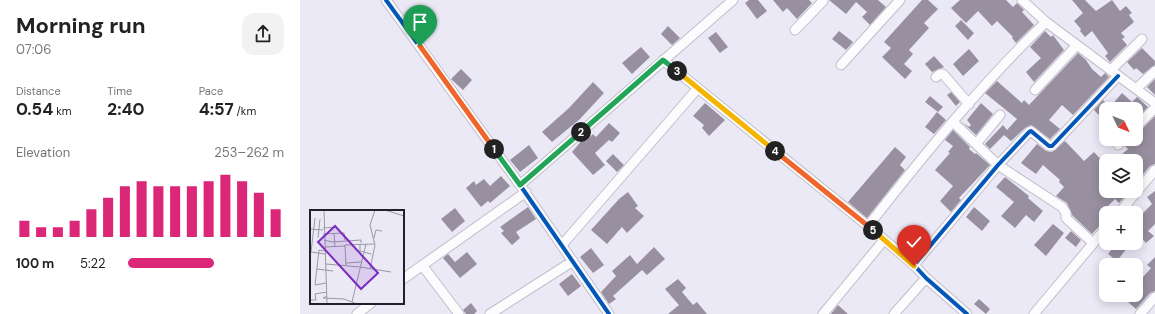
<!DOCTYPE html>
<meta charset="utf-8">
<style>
body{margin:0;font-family:"DM Sans",sans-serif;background:#f2f2f2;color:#222;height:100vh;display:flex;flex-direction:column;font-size:15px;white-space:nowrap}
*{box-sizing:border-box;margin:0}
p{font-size:13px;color:#767676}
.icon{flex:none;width:22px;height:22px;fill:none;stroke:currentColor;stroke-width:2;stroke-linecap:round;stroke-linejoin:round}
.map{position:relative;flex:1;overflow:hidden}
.sheet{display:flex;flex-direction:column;background:#fff;width:300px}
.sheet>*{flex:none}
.needle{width:26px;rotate:133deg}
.controls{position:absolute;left:799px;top:102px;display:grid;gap:8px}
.controls a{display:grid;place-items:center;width:44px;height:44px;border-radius:8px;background:#fff;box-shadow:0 2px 10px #0003;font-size:20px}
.pin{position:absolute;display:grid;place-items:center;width:34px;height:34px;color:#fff;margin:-41px -17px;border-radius:50% 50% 50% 0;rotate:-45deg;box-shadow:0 0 4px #0007}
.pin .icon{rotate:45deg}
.km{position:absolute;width:20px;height:20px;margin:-10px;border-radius:50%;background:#222;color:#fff;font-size:11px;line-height:20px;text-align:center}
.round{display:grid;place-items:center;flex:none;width:42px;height:42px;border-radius:12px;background:#f2f2f2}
.overview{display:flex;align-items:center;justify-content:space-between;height:68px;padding:0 16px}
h1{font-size:22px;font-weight:700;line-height:30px}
.stats{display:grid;grid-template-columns:repeat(3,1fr);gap:6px;height:68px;padding:4px 16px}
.stats div{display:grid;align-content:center}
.stats b{font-size:17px;font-weight:700}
.stats small{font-size:11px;font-weight:400}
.stats p{font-size:11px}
.chart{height:112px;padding:8px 16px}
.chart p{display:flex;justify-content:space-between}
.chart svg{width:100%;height:72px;margin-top:4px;stroke:#db2777;stroke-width:6}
ul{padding:0 16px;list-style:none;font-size:13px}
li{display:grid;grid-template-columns:64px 48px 1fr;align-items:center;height:30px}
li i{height:10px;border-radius:5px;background:#db2777}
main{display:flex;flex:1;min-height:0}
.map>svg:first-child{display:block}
.building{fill:#9890a0}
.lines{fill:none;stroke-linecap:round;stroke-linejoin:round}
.minor-casing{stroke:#c1beca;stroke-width:11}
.minor{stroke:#fcfcfe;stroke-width:9}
.cycleway-casing{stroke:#f4f3fa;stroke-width:6}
.cycleway{stroke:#0057b8;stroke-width:4}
.split-1-casing{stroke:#fff;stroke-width:8}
.split-2-casing{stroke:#fff;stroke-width:8}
.split-3-casing{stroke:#fff;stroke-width:8}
.split-4-casing{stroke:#fff;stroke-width:8}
.split-5-casing{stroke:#fff;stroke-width:8}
.split-6-casing{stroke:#fff;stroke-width:8}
.split-1{stroke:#f0652b;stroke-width:5}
.split-2{stroke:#22a559;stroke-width:5}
.split-3{stroke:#22a559;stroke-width:5}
.split-4{stroke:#f5b400;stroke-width:5}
.split-5{stroke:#f0652b;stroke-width:5}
.split-6{stroke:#f5b400;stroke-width:5}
.inset-road{fill:none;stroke:#9b98a5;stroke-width:1}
.view{fill:#7b2cbf;fill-opacity:0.15;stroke:#7b2cbf;stroke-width:2}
.inset-edge{fill:none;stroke:#211f2b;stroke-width:2}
</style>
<main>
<section class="sheet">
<div class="overview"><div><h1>Morning run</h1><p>07:06</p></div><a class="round"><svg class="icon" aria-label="share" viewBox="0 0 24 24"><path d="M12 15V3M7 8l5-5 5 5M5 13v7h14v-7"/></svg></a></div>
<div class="stats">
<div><p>Distance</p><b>0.54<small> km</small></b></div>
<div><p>Time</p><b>2:40</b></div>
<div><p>Pace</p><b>4:57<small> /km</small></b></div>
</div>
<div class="chart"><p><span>Elevation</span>253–262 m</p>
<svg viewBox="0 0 160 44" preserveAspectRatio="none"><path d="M5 44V34M15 44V38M25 44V38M35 44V34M45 44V27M55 44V20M65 44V13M75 44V10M85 44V13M95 44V13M105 44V13M115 44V10M125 44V6M135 44V10M145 44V17M155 44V27"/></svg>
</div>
<ul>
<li><b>100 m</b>5:22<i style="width:55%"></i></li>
</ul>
</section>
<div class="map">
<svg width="855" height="314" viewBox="0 0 855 314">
<rect width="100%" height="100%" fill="#ece9f7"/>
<path class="building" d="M 449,0 L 458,0 L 467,11 L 457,19 L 445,3 Z
M 473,0 L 509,0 L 512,3 L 497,19 L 487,8 L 483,12 Z
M 529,0 L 578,0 L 586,7 L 570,25 L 562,17 L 567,12 L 556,2 L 546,14 Z
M 622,0 L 628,0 L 638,9 L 624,23 L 629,28 L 609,50 L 613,54 L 604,64 L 612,71 L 605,79 L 582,57 L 591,48 L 584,42 Z
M 660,0 L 706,0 L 713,7 L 717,3 L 724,10 L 722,12 L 734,25 L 716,43 L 712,38 L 713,37 L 697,21 L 692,26 L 678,11 L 666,23 L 651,8 Z
M 772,0 L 785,0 L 796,11 L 812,0 L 820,11 L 826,6 L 832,13 L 829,15 L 834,22 L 821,33 L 825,37 L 822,39 L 827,45 L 810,62 L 805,56 L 808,53 L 792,31 L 785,37 L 780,31 L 781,29 L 774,21 L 783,13 Z
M 661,20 L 674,33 L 668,40 L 655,26 Z
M 368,26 L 380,38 L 372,45 L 361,34 Z
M 539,31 L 553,42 L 546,50 L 532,39 Z
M 745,31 L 751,37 L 753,35 L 764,50 L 734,82 L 726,72 L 741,58 L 730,47 Z
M 416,32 L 428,47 L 420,53 L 408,38 Z
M 341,47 L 350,57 L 332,74 L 322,63 Z
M 842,48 L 855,61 L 855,65 L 843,74 L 836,68 L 834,70 L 827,62 Z
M 669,49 L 679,61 L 663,76 L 653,64 Z
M 778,53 L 786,60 L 792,69 L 801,77 L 805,73 L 809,77 L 773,115 L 762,105 L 749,120 L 760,129 L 750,139 L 731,125 L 725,128 L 711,141 L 704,135 L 690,149 L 685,144 L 703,125 L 707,130 L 717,119 L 685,93 L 697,81 L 722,103 L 724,100 L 729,105 Z
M 634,56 L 644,67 L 632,72 L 625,64 Z
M 161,69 L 172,80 L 163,90 L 151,79 Z
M 855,79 L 855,95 L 847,87 Z
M 293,82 L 304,93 L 280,119 L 252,142 L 242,132 L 269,108 Z
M 651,92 L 660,102 L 656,106 L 647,95 Z
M 822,93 L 832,102 L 837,97 L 848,107 L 836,119 L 836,109 L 806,109 L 806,122 L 794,110 L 803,100 L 810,107 Z
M 630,96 L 643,107 L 638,112 L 625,102 Z
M 405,103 L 425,120 L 409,136 L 402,128 L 404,125 L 393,116 Z
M 681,103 L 693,114 L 676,135 L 662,122 L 669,127 L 671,125 L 667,120 Z
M 637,112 L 646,120 L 634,134 L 625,127 Z
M 855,116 L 855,164 L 850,166 L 836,183 L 836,161 L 826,161 L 821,155 L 828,149 L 825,146 L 830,139 L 836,139 L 836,133 L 840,131 Z
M 309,123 L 320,133 L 312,142 L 309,140 L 295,153 L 305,165 L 293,175 L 272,152 L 283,139 L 286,141 L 293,134 L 296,137 Z
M 653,130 L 670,147 L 669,149 L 675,154 L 676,153 L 690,165 L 659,198 L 661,200 L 651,212 L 640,201 L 653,186 L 635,170 L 650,153 L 648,152 L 653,146 L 645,140 Z
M 765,141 L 784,161 L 794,152 L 806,165 L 806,191 L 830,191 L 819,203 L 815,199 L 804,210 L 806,212 L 806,219 L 792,234 L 772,215 L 767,203 L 756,196 L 764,187 L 759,182 L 760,180 L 743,165 L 736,174 L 721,163 L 737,144 L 746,151 L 752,152 Z
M 229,145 L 238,158 L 220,172 L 210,160 Z
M 595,147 L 606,157 L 600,165 L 605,170 L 567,218 L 548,202 Z
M 313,154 L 324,165 L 317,172 L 306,161 Z
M 201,176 L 210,186 L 190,203 L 188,201 L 181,207 L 166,188 L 174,181 L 176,185 L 184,179 L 190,186 Z
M 705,177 L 729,196 L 728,198 L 743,211 L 734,222 L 726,215 L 715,228 L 701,216 L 714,202 L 696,187 Z
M 855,191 L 855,224 L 848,231 L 854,236 L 846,243 L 836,232 L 836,222 L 839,219 L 838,218 L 852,204 L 847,197 Z
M 328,192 L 338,206 L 335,208 L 344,216 L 327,233 L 322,227 L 307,244 L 291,230 L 319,199 Z
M 228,207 L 236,219 L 216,232 L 220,238 L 212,245 L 201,233 L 204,231 L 200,227 Z
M 674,207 L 690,221 L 682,231 L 666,217 Z
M 155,208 L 165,221 L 152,232 L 141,219 Z
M 753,224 L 764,233 L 746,256 L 734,245 Z
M 771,231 L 781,240 L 776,247 L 765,238 Z
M 817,243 L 831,243 L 817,261 L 808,254 Z
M 354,247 L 365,259 L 347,275 L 342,270 L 313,296 L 316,299 L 309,304 L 301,292 L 316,276 L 312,271 L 330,255 L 337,264 Z
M 291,248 L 304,265 L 293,273 L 280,257 Z
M 167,252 L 177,264 L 160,278 L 143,258 L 148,254 L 155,262 Z
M 855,257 L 855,291 L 850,293 L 836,309 L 828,302 L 833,295 L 836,295 L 836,285 L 851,268 L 847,265 Z
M 272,274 L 281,286 L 268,296 L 259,284 Z
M 378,279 L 386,288 L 382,292 L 393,305 L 397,302 L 407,314 L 368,314 L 379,305 L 365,289 Z
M 679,299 L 690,309 L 686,314 L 674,304 Z
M 171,303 L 177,311 L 174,314 L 166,314 L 163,310 Z
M 538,305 L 548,314 L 531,314 Z"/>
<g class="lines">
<g class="minor-casing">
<path id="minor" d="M 86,0 L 220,185 L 309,314
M 722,0 L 746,22 L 855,103
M 495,30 L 523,1
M 363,60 L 568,226 L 614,265
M 541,65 L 600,0
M 811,70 L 842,39
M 636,77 L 640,74 L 643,74 L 669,104
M 836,89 L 855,71
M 735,90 L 777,45
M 653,122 L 698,165 L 762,207 L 766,213 L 766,218 L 793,243
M 836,127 L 855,108
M 676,144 L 700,115
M 818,145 L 824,139
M 220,185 L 433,0
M 819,213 L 855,170
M 568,226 C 624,155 681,84 746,22
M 262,245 L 398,88
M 122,265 L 159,314
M 103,279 L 226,192
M 57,314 L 71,303
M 190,314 L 273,261
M 523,314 L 584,240
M 594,314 L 626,278
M 667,314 L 626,278 L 614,265 L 698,165 L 729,132 L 731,131 L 749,146 L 752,146 L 818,76
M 734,314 L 806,228
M 840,314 L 855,297"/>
</g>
<use href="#minor" class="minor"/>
<g class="cycleway-casing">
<path id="cycleway" d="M 86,0 L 220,185 L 309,314
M 363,60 L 568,226 L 614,265
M 667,314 L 626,278 L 614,265 L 698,165 L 729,132 L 731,131 L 749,146 L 752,146 L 818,76"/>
</g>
<use href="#cycleway" class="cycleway"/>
</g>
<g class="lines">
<g class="split-1-casing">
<path id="split-1" d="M 120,46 L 194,149"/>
</g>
<g class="split-2-casing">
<path id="split-2" d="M 194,149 L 220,185 L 281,132"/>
</g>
<g class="split-3-casing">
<path id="split-3" d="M 281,132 L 363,60 L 377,71"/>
</g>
<g class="split-4-casing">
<path id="split-4" d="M 377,71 L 475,151"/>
</g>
<g class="split-5-casing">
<path id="split-5" d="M 475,151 L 573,230"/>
</g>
<g class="split-6-casing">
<path id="split-6" d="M 573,230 L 614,266"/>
</g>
<use href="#split-1" class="split-1"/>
<use href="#split-2" class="split-2"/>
<use href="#split-3" class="split-3"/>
<use href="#split-4" class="split-4"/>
<use href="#split-5" class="split-5"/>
<use href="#split-6" class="split-6"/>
</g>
<g transform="translate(10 210)">
<rect width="94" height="94" fill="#ece9f7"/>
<path class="inset-road" d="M 14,0 L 17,94M 75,0 L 94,6M 13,18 L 27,17M 0,19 L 13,20M 24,23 L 25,37M 13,24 L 34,23 L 35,30M 8,28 L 10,9M 64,28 L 66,20 L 72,21M 14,30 L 22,32 L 51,30 L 51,33M 50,34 L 50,41 L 61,44M 35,35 L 64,34M 35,35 L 36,56M 15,37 L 35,36M 14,41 L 9,40 L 5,75 L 16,73M 1,42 L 5,8M 1,42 L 15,44M 36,53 L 51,52M 16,54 L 50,57M 50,57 L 81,62M 7,59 L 23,61M 60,59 L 65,35 L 60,15 L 65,0M 17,86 L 13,88 L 34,89 L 47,94M 0,90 L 6,90 L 5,84 L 17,82M 42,92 L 56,34"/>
<path class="view" d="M 25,16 L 68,63 L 51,79 L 8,32 Z"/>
<rect width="94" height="94" class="inset-edge"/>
</g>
</svg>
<div class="controls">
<a><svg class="needle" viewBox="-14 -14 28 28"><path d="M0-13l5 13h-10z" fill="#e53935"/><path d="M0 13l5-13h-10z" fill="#767676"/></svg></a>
<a><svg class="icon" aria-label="layers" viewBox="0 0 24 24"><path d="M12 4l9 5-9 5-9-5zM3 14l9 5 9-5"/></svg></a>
<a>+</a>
<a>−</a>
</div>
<div class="pin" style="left:120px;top:46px;background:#1e9e55"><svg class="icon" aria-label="arrive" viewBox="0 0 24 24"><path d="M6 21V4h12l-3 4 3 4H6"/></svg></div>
<div class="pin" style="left:614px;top:266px;background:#d93025"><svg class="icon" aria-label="check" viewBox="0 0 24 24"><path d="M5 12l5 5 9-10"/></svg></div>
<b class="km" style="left:194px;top:149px">1</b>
<b class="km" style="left:281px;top:132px">2</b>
<b class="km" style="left:377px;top:71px">3</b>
<b class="km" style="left:475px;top:151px">4</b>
<b class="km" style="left:573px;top:230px">5</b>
</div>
</main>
